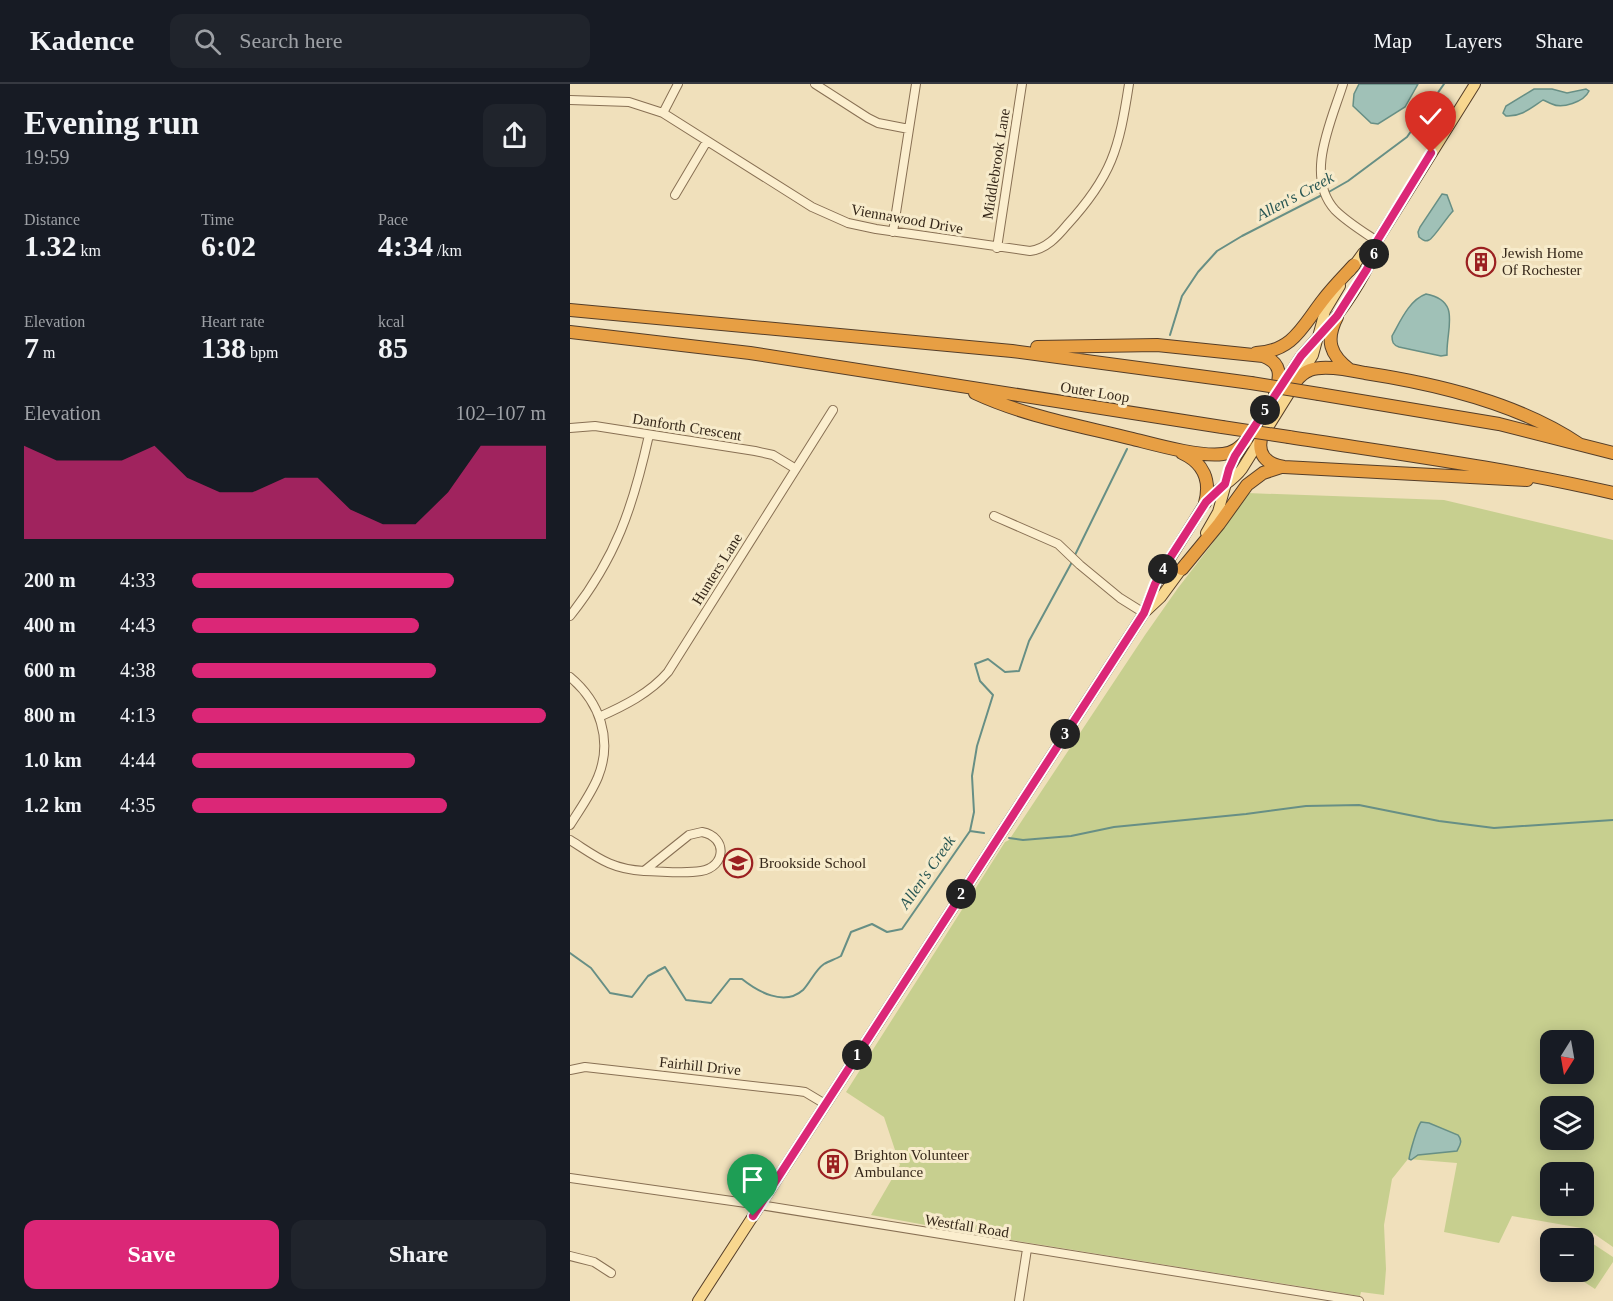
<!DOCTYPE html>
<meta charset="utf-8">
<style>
body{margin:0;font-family:"Times New Roman",serif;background:#20242c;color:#f1f3f6;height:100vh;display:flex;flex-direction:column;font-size:22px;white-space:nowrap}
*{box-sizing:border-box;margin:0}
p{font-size:20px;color:#9ea1a6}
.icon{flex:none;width:33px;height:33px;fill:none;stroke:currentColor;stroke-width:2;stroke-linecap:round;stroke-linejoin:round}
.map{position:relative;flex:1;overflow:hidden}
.sheet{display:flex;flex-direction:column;background:#171b24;width:570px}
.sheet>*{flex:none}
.needle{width:39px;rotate:191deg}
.tools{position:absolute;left:970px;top:946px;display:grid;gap:12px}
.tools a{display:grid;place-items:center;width:54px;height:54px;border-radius:12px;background:#171b24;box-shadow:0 3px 15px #0003;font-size:30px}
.pin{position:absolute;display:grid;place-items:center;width:51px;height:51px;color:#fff;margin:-62px -26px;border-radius:50% 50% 50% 0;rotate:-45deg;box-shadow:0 0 6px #0007}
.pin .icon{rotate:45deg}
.km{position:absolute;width:30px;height:30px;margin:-15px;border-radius:50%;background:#222;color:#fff;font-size:16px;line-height:30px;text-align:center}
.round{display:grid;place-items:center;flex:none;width:63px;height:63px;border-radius:12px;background:#20242c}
.headline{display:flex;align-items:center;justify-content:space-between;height:102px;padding:0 24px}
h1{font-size:33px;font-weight:700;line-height:45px}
.metrics{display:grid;grid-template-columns:repeat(3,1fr);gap:9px;height:102px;padding:6px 24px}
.metrics div{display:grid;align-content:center}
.metrics b{font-size:30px;font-weight:700}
.metrics small{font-size:16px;font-weight:400}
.metrics p{font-size:16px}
.chart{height:168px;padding:12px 24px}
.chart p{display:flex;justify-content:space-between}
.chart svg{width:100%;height:108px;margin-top:6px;fill:#db2777;opacity:.7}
.primary-button{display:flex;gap:12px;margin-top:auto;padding:12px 24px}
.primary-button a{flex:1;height:69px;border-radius:12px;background:#db2777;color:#fff;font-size:24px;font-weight:700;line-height:69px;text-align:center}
.primary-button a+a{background:#20242c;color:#f1f3f6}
ul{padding:0 24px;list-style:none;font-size:20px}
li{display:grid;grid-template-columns:96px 72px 1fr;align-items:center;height:45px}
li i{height:15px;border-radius:8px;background:#db2777}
header{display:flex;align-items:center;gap:36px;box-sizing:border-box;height:84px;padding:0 30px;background:#171b24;border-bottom:2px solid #363941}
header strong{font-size:28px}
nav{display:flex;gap:33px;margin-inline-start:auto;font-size:21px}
.search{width:420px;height:54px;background:#20242c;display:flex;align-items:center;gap:15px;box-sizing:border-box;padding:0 21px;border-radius:12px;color:#9ea1a6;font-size:22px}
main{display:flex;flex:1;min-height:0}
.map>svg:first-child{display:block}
.green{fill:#c7cf8f;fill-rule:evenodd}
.water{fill:#a0c1b7;stroke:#678f85;stroke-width:1.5}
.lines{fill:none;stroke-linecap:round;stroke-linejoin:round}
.stream{stroke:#678f85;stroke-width:2}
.minor-casing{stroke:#887054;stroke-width:10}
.major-casing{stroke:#553e29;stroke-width:12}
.highway-casing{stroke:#553e29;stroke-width:14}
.minor{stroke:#fbeece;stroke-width:8}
.major{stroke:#f8d78f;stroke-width:10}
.highway{stroke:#e79f44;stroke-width:12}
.highway-bridge-casing{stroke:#553e29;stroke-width:14;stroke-linecap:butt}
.highway-bridge{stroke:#e79f44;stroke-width:12}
.route-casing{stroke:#fff;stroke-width:12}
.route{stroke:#db2777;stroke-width:8}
.labels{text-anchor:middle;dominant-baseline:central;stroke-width:6;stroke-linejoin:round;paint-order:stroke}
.street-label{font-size:15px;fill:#36281a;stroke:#f7ebcb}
.poi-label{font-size:15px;fill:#36281a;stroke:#f7ebcb;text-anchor:start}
.water-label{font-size:16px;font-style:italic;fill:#285754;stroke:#f7ebcb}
</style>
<header>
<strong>Kadence</strong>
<div class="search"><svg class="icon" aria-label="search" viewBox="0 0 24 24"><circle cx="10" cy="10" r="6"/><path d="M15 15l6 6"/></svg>Search here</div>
<nav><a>Map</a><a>Layers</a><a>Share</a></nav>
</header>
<main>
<section class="sheet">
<div class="headline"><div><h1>Evening run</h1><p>19:59</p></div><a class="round"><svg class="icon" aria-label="share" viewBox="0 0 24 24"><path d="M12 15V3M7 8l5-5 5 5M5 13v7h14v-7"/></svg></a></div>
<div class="metrics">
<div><p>Distance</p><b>1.32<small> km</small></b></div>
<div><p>Time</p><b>6:02</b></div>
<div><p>Pace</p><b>4:34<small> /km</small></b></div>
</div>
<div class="metrics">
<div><p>Elevation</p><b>7<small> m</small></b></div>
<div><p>Heart rate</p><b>138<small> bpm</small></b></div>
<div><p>kcal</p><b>85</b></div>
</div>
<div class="chart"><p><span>Elevation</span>102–107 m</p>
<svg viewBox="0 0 160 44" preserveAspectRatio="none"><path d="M0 44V6L10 12L20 12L30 12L40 6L50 19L60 25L70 25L80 19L90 19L100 32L110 38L120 38L130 25L140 6L150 6L160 6V44z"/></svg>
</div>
<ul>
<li><b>200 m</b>4:33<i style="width:74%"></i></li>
<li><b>400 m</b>4:43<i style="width:64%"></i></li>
<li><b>600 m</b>4:38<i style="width:69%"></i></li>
<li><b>800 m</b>4:13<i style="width:100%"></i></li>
<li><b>1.0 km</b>4:44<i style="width:63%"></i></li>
<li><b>1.2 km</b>4:35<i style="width:72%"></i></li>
</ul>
<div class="primary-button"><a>Save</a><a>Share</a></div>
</section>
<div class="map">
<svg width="1043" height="1217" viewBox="0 0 1043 1217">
<rect width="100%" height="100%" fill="#f0e0bb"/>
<path class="green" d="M 677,409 L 874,416 L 1043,456 L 1043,1163 L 1017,1145 L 942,1132 L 929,1159 L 874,1148 L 887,1079 L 838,1075 L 822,1095 L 814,1141 L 816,1185 L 814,1211 L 791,1208 L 790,1212 L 410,1151 L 301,1131 L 330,1081 L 314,1033 L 276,1008 L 435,758 L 439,756 L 575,551 L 608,504 L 642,460 ZM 981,957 L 1014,957 L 1014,990 L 981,990 ZM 981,1023 L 1014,1023 L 1014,1056 L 981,1056 ZM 981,1089 L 1014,1089 L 1014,1122 L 981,1122 Z
M 999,1144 L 1043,1173 L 1043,1178 L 1025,1205 L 999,1188 L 1014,1188 L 1014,1155 L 991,1155 Z"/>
<path class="water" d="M 789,0 L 848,0 L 835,23 L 808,40 L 801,39 L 783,22 L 784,10 Z
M 964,5 L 982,5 L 997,9 L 1016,5 L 1019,7 C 1014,18 992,25 982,20 C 979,19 976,17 973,16 C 961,24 951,33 936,32 L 933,29 L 936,22 Z
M 872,110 L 877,111 L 883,127 C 877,133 863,155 859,156 C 855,158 853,156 849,153 L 848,148 L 850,143 Z
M 856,210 C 892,217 876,244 877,271 L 871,272 L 829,263 C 823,261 822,258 822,252 C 830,238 839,216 856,210 Z
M 851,1038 L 859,1039 L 888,1051 C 893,1057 890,1061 887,1067 L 848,1071 L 841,1076 L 839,1075 C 840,1068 847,1043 851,1038 Z"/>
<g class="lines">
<path class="stream" d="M 757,109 L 778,97 L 837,53 L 874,0
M 600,251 L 612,212 L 628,188 L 647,167 L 672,152 L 752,111
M 504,473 L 557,365
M 400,747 L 414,749
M 439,754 L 453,756 L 501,752 L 544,743 L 676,730 L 736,722 L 789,721 L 869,737 L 924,744 L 1043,736
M 0,869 L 21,884 L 40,909 L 62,913 L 78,892 L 95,883 L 116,916 L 141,919 L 160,895 L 172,895 C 187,907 214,923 233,906 C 240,899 245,886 254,880 C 259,877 266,875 271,872 L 281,848 L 302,840 L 317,848 L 332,845 L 400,747 L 404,728 L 402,692 L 407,662 L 423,611 L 410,597 L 405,580 L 418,575 L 435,588 L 449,587 L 459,557 L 502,478"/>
<g class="minor-casing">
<path id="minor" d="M 245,0 L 298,34 L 308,39 L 339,45
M 773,0 C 762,36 734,92 765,126 C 777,138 792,147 807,157
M 0,16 L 59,18 L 93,29 L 242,123 L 278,139 L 306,145 L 460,167 C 476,165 487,153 497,141 C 542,92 549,65 559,0
M 93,29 L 108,0
M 105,111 L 137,57
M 323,148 L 346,0
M 427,164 L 452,0
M 0,344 L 25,342 L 185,367 L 203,371 L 226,385
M 424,432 L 488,460 L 510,481 L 550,514 L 574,529
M 0,532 C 46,474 63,423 79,351
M 0,593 C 30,618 43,656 28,693 C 21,710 10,725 0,741
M 29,633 C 54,622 80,609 98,588 L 263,326
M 132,748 C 158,753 156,783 131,787 C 113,790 92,787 74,787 L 119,751 Z
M 0,756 C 27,773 40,785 74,787
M 0,986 L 15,983 L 228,1007 L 235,1008 L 255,1020
M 0,1094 L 190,1121 L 789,1217
M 0,1172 L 24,1178 L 41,1189
M 449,1217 L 457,1165"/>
</g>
<g class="major-casing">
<path id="major" d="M 780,187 L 793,169 L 807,157 L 905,0
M 762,238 C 777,220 804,180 807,157
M 636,449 L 648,428 L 662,378 L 731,272 L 747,254
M 574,529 L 591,513 L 616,479
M 128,1217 L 574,529 L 589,492 L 635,419 C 645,405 662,399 672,385 L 743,271 L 755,227 L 770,202"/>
</g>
<g class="highway-casing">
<path id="highway" d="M 0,226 L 442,267 L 681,299
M 767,233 C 755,256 760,271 780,286
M 0,248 L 180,269 L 652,343
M 467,263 L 587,261 L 693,272 C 712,279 711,292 705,309
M 686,269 C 723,267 732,243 753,216 C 762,204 773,193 784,181
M 726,297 C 730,292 734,288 740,286 C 753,281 781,286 795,289 C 867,300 948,319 1009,360
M 405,309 C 454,332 511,342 563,355 C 587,361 629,373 653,370 C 663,369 669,364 676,357
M 749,310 L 929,340 L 1043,369
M 692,351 C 686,370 696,380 714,383 L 957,396
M 719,353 C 828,370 936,384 1043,409
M 612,369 C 634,379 641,397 635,419
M 612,485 L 649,440 L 677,401 L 693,389 L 711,383"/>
</g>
<use href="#minor" class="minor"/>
<use href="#major" class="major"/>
<use href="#highway" class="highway"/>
<g class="highway-bridge-casing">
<path id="highway-bridge" d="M 681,299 L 749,310
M 652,343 L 719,353"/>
</g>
<use href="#highway-bridge" class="highway-bridge"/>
</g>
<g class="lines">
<g class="route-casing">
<path id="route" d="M 183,1132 L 574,529 L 585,500 L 598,477 L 636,418 L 655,400 L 659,385 L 665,372 L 731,272 L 767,232 L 797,185 L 804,169 L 807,157 L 861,69"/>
</g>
<use href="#route" class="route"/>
</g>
<defs>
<g id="building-ring" transform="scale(1.5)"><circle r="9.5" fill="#f7ebcb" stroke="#9b2021" stroke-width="1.5"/><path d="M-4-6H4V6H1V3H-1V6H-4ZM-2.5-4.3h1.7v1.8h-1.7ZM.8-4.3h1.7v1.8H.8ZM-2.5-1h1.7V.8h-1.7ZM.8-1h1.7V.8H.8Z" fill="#9b2021"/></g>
<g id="school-ring" transform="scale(1.5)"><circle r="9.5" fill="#f7ebcb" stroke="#9b2021" stroke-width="1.5"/><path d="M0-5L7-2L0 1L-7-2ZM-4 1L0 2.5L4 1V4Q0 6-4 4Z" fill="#9b2021"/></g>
</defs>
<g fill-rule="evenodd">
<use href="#building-ring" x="911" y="178"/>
<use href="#school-ring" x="168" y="779"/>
<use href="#building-ring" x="263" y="1080"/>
</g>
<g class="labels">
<g class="street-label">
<text transform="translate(426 80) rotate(-81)">Middlebrook Lane</text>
<text transform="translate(337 135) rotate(10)">Viennawood Drive</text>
<text transform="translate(525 308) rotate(9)">Outer Loop</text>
<text transform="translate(117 343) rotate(9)">Danforth Crescent</text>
<text transform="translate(147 485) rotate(-58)">Hunters Lane</text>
<text transform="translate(130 982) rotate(6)">Fairhill Drive</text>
<text transform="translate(397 1142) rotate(9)">Westfall Road</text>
</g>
<g class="poi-label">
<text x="932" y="169">Jewish Home<tspan x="932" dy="17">Of Rochester</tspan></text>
<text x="189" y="779">Brookside School</text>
<text x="284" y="1071">Brighton Volunteer<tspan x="284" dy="17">Ambulance</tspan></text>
</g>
<g class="water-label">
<text transform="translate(725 112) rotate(-28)">Allen's Creek</text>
<text transform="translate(357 788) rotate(-55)">Allen's Creek</text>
</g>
</g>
</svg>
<div class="tools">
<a><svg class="needle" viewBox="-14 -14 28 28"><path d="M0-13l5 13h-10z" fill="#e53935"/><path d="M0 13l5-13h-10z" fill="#9ea1a6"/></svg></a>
<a><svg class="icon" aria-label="layers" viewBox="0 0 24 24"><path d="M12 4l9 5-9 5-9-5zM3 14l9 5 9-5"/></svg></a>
<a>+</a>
<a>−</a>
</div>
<div class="pin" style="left:183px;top:1132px;background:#1e9e55"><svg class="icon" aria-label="arrive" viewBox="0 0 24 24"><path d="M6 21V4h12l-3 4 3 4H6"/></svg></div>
<div class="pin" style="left:861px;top:69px;background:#d93025"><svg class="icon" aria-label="check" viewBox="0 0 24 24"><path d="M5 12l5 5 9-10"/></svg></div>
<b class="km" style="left:287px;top:971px">1</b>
<b class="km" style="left:391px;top:810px">2</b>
<b class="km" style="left:495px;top:650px">3</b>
<b class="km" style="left:593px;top:485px">4</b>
<b class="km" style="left:695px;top:326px">5</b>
<b class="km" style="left:804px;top:170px">6</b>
</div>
</main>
